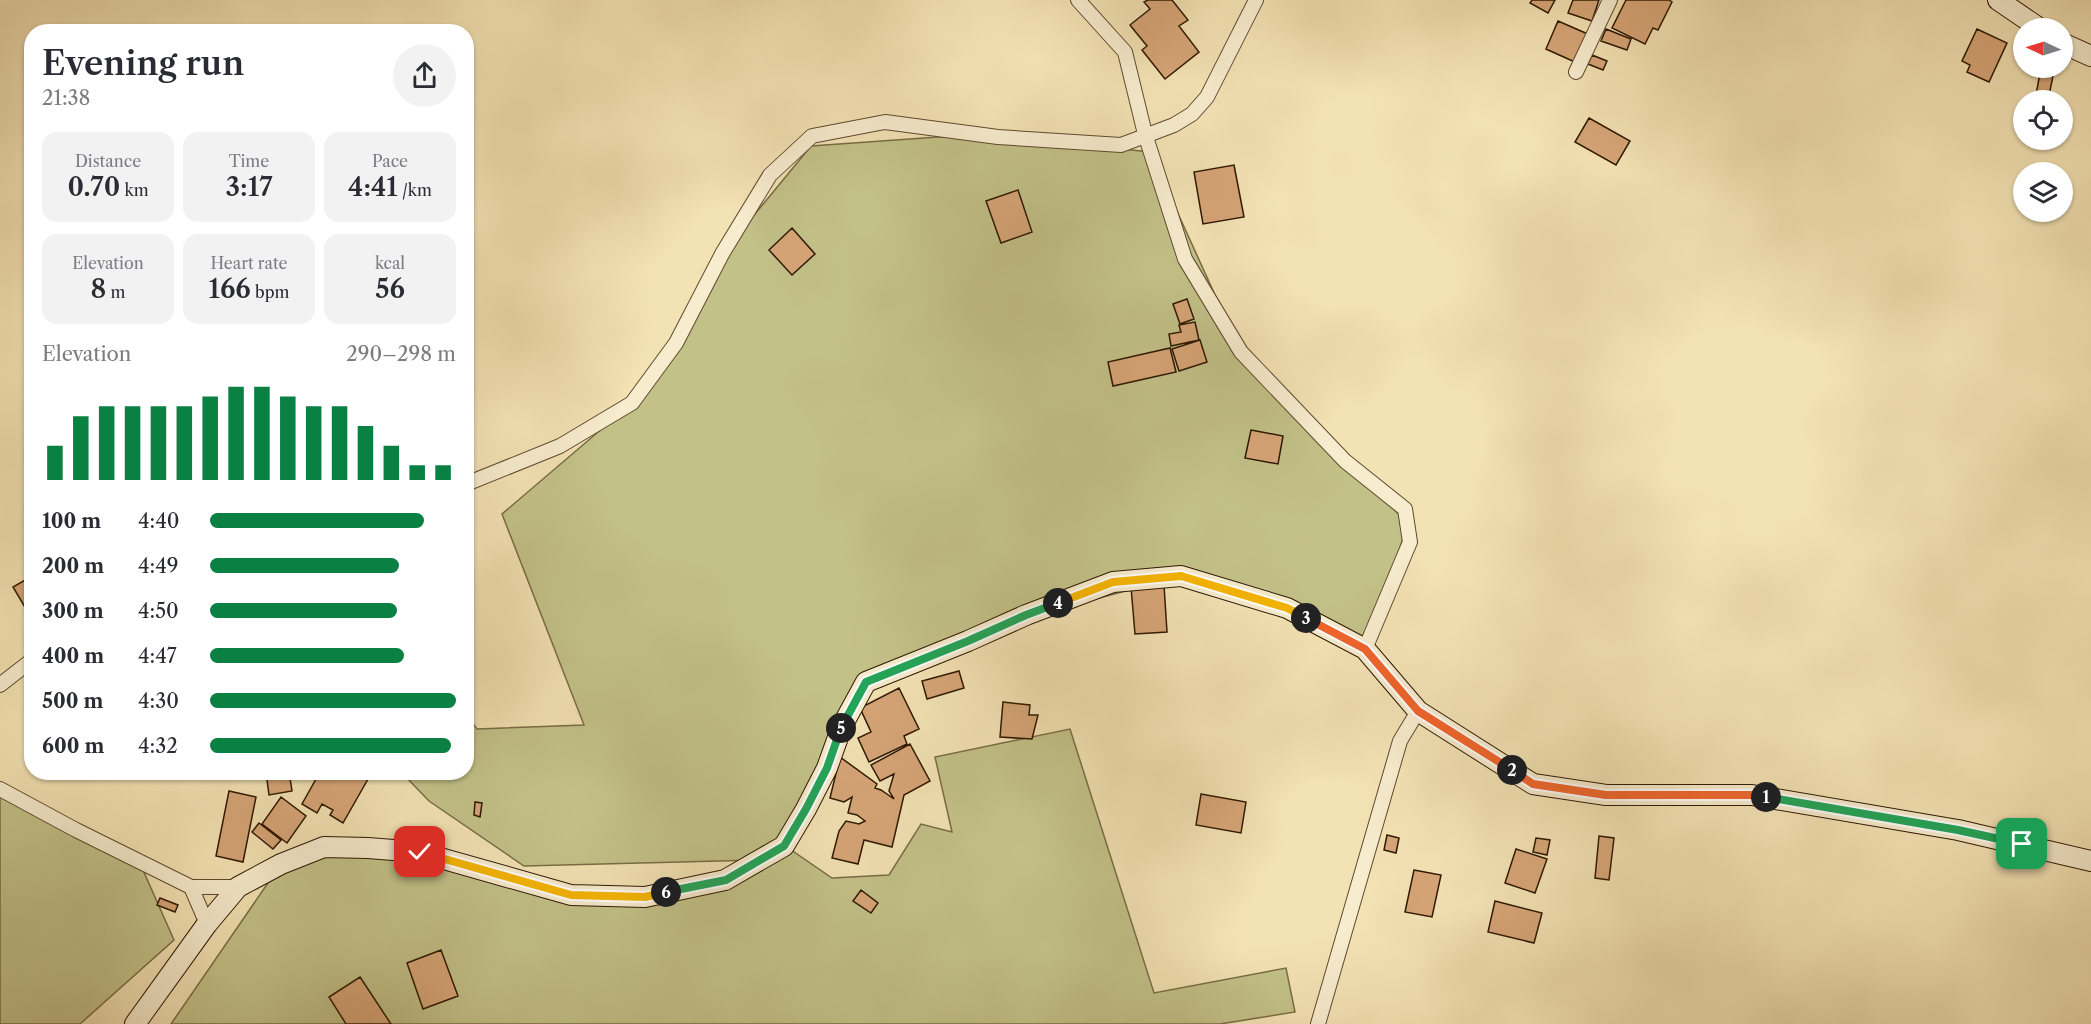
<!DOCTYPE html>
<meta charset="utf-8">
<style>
body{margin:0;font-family:"Libre Caslon Text",serif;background:#f2f2f3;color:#2b2b33;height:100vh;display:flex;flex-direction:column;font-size:22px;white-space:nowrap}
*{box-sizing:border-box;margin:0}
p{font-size:20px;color:#7c7c81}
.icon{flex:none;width:33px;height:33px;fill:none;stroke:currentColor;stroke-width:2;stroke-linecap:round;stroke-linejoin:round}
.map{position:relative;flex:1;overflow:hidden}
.sheet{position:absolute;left:24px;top:24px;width:450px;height:756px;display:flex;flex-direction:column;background:#fff;border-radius:24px;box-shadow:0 2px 4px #0004}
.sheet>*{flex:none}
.needle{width:39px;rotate:274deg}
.fabs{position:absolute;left:2013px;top:18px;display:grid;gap:12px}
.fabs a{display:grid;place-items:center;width:60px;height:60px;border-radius:50%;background:#fff;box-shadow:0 2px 4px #0004;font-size:30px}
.pin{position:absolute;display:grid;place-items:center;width:51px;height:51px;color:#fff;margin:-26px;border-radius:12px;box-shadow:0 3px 9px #0006}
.km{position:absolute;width:30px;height:30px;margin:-15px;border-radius:50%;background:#222;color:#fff;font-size:16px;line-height:30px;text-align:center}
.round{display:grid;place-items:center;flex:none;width:63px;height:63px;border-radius:32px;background:#f2f2f3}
.overview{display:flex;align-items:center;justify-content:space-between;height:102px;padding:0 18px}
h1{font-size:33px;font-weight:600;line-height:45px}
.stats{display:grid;grid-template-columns:repeat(3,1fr);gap:9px;height:102px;padding:6px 18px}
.stats div{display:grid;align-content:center;border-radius:15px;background:#f2f2f3;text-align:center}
.stats b{font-size:26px;font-weight:600}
.stats small{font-size:16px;font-weight:400}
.stats p{font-size:16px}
.chart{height:168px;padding:12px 18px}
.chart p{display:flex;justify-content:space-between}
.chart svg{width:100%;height:108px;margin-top:6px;stroke:#0b8043;stroke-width:6}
ul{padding:0 18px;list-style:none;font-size:20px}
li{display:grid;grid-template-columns:96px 72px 1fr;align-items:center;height:45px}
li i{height:15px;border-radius:8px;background:#0b8043}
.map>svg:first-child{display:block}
.green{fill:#c2c188;stroke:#786c44;stroke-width:1.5}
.building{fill:#d6a577;stroke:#2e1801;stroke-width:1.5}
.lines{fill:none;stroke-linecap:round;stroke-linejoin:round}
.street-casing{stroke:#5f4a2e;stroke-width:16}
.secondary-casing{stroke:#2e1801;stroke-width:22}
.street{stroke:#f7ecce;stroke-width:14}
.secondary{stroke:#f7ecce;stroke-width:20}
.split-1-casing{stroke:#fff;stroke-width:12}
.split-2-casing{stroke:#fff;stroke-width:12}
.split-3-casing{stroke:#fff;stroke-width:12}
.split-4-casing{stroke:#fff;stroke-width:12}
.split-5-casing{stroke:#fff;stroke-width:12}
.split-6-casing{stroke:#fff;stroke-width:12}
.split-7-casing{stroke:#fff;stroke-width:12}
.split-1{stroke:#22a559;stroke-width:8}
.split-2{stroke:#f0652b;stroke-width:8}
.split-3{stroke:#f0652b;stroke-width:8}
.split-4{stroke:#f5b400;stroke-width:8}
.split-5{stroke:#22a559;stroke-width:8}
.split-6{stroke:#22a559;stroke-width:8}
.split-7{stroke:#f5b400;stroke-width:8}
</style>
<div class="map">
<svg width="2091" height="1024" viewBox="0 0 2091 1024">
<rect width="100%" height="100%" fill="#f3e2b4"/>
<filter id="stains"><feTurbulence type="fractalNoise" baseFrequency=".00333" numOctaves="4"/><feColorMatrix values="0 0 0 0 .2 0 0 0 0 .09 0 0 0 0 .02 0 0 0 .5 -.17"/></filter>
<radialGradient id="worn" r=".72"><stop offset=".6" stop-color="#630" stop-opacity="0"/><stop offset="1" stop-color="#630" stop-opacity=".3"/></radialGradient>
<path class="green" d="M 980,134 L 1150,152 L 1241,352 L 1408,524 L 1365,649 L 1181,576 L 1007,623 L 866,682 L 784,845 L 832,878 L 889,875 L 921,824 L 952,832 L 935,757 L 1070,729 L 1154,993 L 1286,968 L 1295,1012 L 1220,1024 L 171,1024 L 281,864 L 368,848 L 571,895 L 645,897 L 758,860 L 524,866 L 429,801 L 402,773 L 466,772 L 467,716 L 477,729 L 584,725 L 502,514 L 632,403 L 722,254 L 811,146 Z
M 0,784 L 139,861 L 174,940 L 80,1024 L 0,1024 Z"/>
<path class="building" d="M 1148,0 L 1172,0 L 1188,20 L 1179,26 L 1199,52 L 1165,79 L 1142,50 L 1147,46 L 1130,25 L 1150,9 L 1144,2 Z
M 1532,0 L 1555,0 L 1548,13 L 1530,3 Z
M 1573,0 L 1599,0 L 1592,21 L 1568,13 Z
M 1626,0 L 1669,0 L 1672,2 L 1658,30 L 1653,28 L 1645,44 L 1612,28 Z
M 1558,21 L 1590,35 L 1577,63 L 1546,49 Z
M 1606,29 L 1631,39 L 1627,50 L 1601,41 Z
M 1977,29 L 2007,43 L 1989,82 L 1967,72 L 1970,65 L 1962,61 Z
M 1592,55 L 1607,61 L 1603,70 L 1588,64 Z
M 2040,73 L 2053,76 L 2048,100 L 2035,100 Z
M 1589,118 L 1630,141 L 1616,165 L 1575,142 Z
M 1234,165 L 1244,217 L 1203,224 L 1194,172 Z
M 1018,190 L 1032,232 L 1001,243 L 986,201 Z
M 792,228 L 815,254 L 792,275 L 769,250 Z
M 1187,299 L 1194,319 L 1180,324 L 1173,304 Z
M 1195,322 L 1199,340 L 1171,346 L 1169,334 L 1181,332 L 1179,325 Z
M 1200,340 L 1207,362 L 1179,371 L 1172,349 Z
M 1170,348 L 1176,372 L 1113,386 L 1108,362 Z
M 1251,430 L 1283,436 L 1278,464 L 1245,458 Z
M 32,576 L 32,619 L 13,587 Z
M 1164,585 L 1167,632 L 1135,634 L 1131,587 Z
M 959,671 L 964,688 L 927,699 L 922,681 Z
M 899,688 L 919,729 L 904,736 L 907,744 L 869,762 L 858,738 L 871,732 L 860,708 Z
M 1003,702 L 1030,705 L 1029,715 L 1038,715 L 1032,739 L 1000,737 Z
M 910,744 L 930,781 L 904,795 L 892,847 L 864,840 L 858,864 L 832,858 L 839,831 L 846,821 L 859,824 L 865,821 L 857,815 L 848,813 L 852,797 L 844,802 L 830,798 L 840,757 L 877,784 L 875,788 L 881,790 L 894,799 L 889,791 L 894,774 L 880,781 L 871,765 Z
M 266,772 L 289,772 L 292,791 L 269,795 Z
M 320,772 L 342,772 L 349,777 L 352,772 L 372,772 L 343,823 L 330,815 L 333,810 L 322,804 L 317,813 L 302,804 Z
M 229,791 L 256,797 L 243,862 L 216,856 Z
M 1201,794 L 1246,802 L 1241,833 L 1196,825 Z
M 281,797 L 306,816 L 287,843 L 262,824 Z
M 475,802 L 482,803 L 480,817 L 474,815 Z
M 259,823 L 281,840 L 273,849 L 252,832 Z
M 1387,835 L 1399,838 L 1396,853 L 1384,850 Z
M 1599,836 L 1614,838 L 1609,880 L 1595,878 Z
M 1536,838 L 1550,840 L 1547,855 L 1533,852 Z
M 1516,849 L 1547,859 L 1535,893 L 1505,883 Z
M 1414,870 L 1441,875 L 1432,917 L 1405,912 Z
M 861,890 L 878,903 L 871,913 L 853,901 Z
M 160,898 L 178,905 L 175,912 L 157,905 Z
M 1495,901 L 1542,913 L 1534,943 L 1488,932 Z
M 441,950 L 458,996 L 423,1009 L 407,963 Z
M 360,977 L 391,1024 L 346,1024 L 329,997 Z"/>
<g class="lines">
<g class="street-casing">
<path id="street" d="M 1078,0 L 1125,52 L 1145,134 L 1185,259 L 1241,352 L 1345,461 L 1405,509 L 1410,542 L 1365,649
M 1576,72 L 1610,0
M 466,484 L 560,446 L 632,403 L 676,343 L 722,254 L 770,175 L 812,136 L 885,122 L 998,137 L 1121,145 L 1174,125 L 1192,114 L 1207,97 L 1256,0
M 0,685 L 32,660
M 0,789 L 76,830 L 191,887 L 207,924
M 191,887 L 238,887
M 1318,1024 L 1400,741 L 1418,711"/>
</g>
<g class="secondary-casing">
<path id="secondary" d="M 1998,0 L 2039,28
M 2062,43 L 2091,56
M 135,1024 L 207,924 L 238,887 L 281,864 L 324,847 L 368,848 L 419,852 L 571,895 L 645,897 L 725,880 L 784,846 L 806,809 L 827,768 L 842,726 L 866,682 L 968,641 L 1026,615 L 1113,582 L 1181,576 L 1287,608 L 1365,649 L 1418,711 L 1533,784 L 1606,795 L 1752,795 L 1958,830 L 2091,861"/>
</g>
<use href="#street" class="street"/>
<use href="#secondary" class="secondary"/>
</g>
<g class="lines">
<g class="split-1-casing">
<path id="split-1" d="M 1766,797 L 1958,830 L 2022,844"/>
</g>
<g class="split-2-casing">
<path id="split-2" d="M 1512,770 L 1533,784 L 1606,795 L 1752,795 L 1766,797"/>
</g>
<g class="split-3-casing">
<path id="split-3" d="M 1306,618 L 1365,649 L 1418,711 L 1512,770"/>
</g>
<g class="split-4-casing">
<path id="split-4" d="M 1058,603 L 1113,582 L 1181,576 L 1287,608 L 1306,618"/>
</g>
<g class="split-5-casing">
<path id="split-5" d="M 841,728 L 866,682 L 968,641 L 1026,615 L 1058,603"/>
</g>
<g class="split-6-casing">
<path id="split-6" d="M 666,892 L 726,880 L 784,846 L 806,809 L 827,768 L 841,728"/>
</g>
<g class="split-7-casing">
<path id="split-7" d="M 420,852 L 571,895 L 645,897 L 666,892"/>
</g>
<use href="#split-1" class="split-1"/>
<use href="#split-2" class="split-2"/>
<use href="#split-3" class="split-3"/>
<use href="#split-4" class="split-4"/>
<use href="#split-5" class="split-5"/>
<use href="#split-6" class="split-6"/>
<use href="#split-7" class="split-7"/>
</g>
<rect width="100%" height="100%" filter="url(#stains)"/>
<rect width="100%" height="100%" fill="url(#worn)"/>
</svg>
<div class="fabs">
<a><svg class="needle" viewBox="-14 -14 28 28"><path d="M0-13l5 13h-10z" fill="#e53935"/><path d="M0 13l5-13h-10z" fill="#7c7c81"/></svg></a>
<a><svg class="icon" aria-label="locate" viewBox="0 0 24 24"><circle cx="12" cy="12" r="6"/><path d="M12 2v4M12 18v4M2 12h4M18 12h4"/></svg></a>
<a><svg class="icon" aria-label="layers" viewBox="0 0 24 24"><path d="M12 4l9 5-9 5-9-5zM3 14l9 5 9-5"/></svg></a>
</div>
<div class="pin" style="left:2022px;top:844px;background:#1e9e55"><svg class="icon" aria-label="arrive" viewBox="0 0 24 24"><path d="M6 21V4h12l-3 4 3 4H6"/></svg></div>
<div class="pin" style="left:420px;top:852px;background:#d93025"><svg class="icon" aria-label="check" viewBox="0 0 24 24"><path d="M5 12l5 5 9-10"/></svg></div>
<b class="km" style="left:1766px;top:797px">1</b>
<b class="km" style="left:1512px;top:770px">2</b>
<b class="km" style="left:1306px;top:618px">3</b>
<b class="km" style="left:1058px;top:603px">4</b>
<b class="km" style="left:841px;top:728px">5</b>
<b class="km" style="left:666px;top:892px">6</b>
<section class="sheet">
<div class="overview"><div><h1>Evening run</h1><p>21:38</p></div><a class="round"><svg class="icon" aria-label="share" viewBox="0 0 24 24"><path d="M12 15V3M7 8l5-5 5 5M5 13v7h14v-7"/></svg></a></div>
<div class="stats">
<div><p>Distance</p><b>0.70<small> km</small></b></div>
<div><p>Time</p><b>3:17</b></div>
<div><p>Pace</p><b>4:41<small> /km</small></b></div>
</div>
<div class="stats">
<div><p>Elevation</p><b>8<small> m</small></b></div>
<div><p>Heart rate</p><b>166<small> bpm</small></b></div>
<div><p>kcal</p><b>56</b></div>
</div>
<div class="chart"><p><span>Elevation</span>290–298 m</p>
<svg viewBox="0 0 160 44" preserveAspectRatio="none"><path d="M5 44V30M15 44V18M25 44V14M35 44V14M45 44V14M55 44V14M65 44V10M75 44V6M85 44V6M95 44V10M105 44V14M115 44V14M125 44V22M135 44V30M145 44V38M155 44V38"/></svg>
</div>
<ul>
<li><b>100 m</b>4:40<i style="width:87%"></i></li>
<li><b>200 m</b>4:49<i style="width:77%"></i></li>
<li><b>300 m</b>4:50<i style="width:76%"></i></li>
<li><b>400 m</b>4:47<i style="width:79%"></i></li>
<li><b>500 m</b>4:30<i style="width:100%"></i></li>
<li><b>600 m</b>4:32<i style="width:98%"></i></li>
</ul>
</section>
</div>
